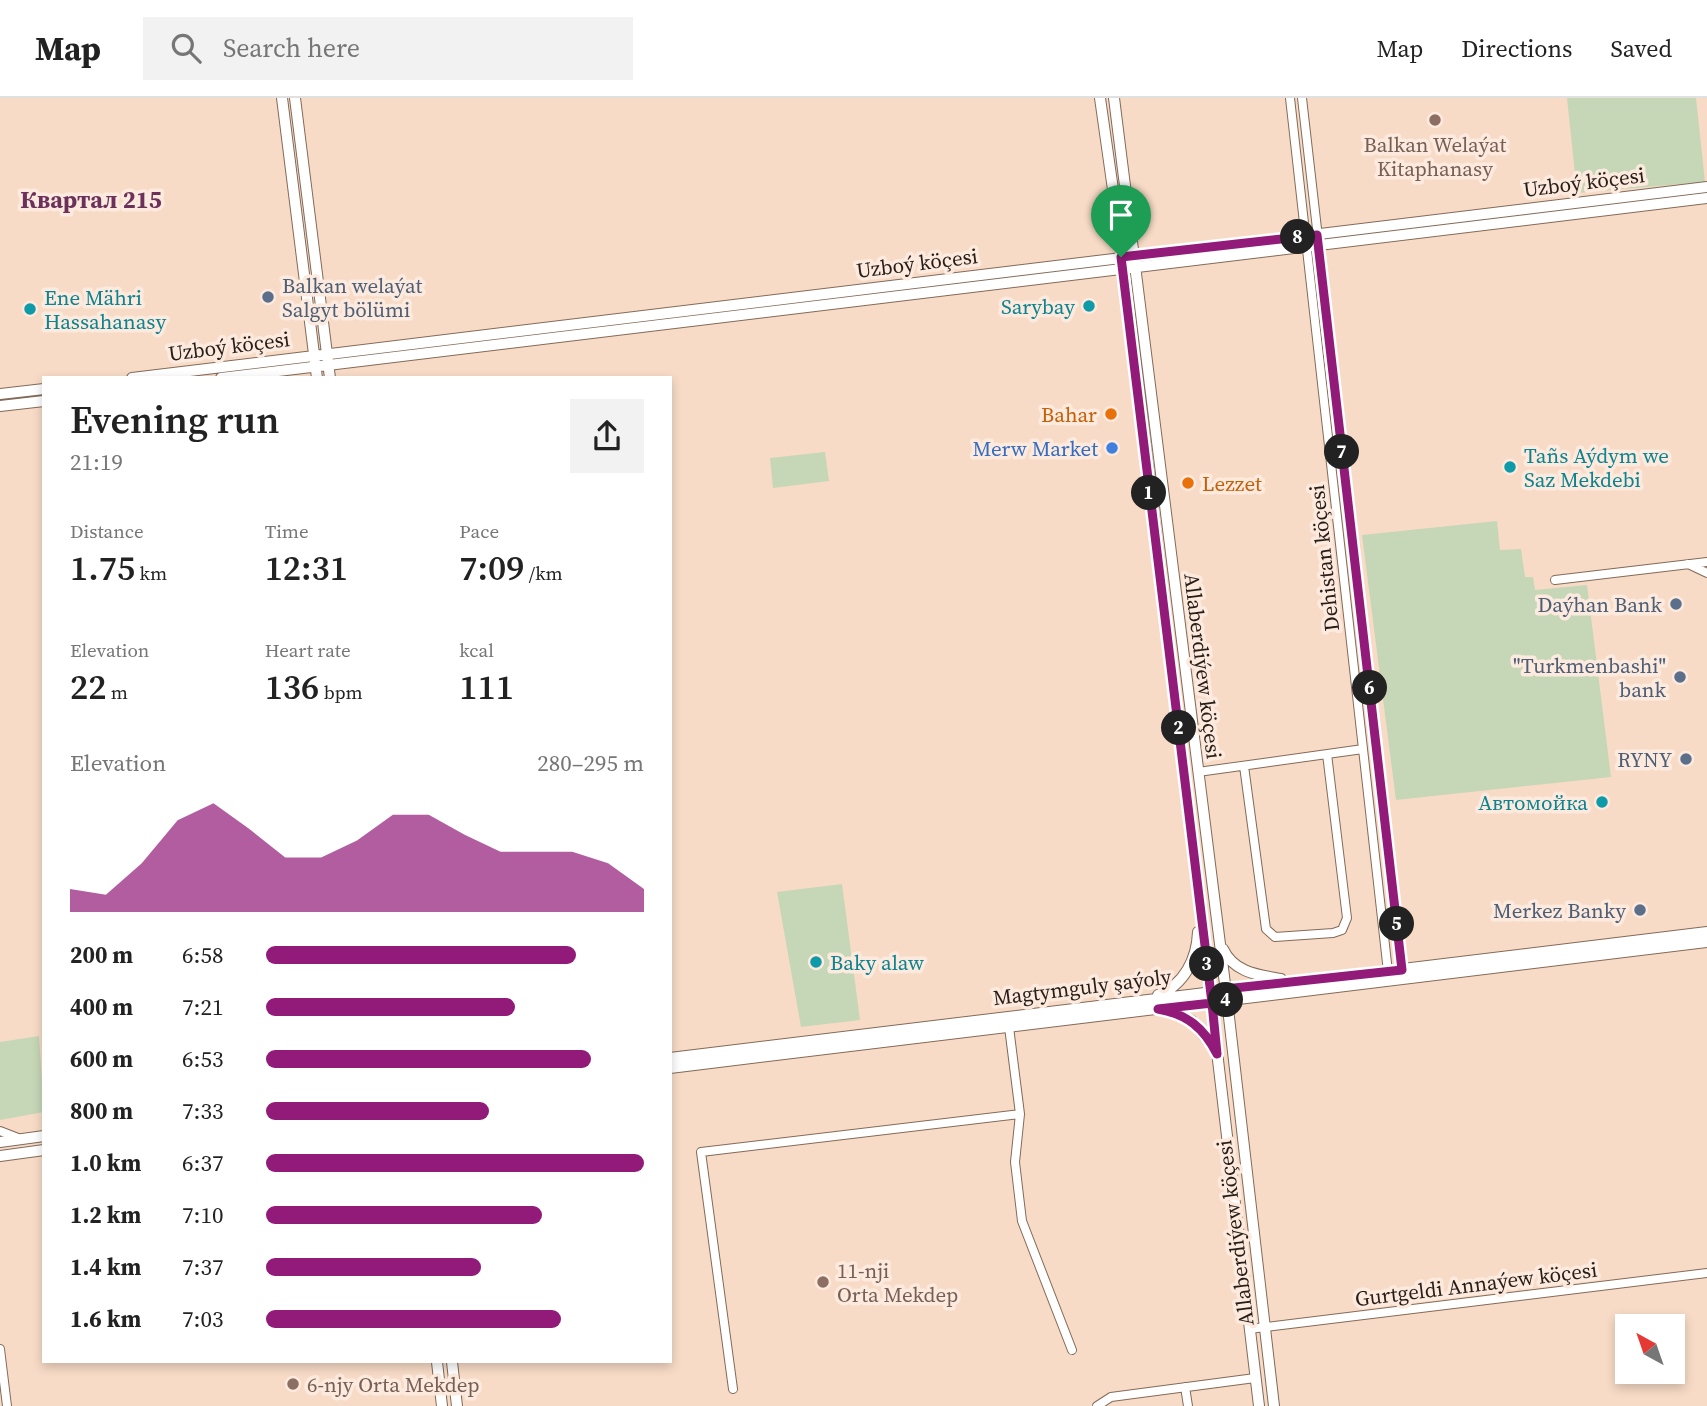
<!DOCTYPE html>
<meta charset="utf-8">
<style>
body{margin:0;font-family:"Source Serif 4",serif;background:#f2f2f2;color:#222;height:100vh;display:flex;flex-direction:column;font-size:26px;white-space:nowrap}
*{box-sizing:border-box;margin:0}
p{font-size:23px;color:#767676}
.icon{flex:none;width:38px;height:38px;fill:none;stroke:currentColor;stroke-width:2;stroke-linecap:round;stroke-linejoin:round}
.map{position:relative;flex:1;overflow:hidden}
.panel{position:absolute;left:42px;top:278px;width:630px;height:987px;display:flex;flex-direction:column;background:#fff;border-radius:0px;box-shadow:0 4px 10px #0003}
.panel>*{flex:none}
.needle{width:46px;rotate:320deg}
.tools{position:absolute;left:1615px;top:1216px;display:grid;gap:14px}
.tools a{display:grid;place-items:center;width:70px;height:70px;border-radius:0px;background:#fff;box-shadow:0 4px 10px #0003;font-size:35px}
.pin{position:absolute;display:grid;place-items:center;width:60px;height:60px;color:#fff;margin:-72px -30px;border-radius:50% 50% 50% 0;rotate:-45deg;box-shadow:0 0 7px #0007}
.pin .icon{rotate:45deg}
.km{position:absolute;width:35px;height:35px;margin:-18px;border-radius:50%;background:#222;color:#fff;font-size:19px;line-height:35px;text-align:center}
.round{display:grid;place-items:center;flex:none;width:74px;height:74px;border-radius:0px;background:#f2f2f2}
.summary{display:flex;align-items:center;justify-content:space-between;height:119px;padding:0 28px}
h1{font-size:38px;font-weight:600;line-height:52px}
.figures{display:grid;grid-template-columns:repeat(3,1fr);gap:10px;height:119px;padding:7px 28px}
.figures div{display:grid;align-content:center}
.figures b{font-size:35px;font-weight:600}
.figures small{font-size:19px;font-weight:400}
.figures p{font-size:19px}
.chart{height:196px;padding:14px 28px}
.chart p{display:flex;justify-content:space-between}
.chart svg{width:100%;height:126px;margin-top:7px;fill:#921a78;opacity:.7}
ul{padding:0 28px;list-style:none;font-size:23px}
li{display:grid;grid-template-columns:112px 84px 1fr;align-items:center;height:52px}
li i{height:18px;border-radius:9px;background:#921a78}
header{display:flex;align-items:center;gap:42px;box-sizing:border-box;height:98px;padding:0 35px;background:#fff;border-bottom:2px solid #e0e0e0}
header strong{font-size:33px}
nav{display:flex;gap:38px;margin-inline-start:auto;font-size:24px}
.search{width:490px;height:63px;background:#f2f2f2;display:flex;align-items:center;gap:18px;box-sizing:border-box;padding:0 24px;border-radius:0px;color:#767676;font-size:26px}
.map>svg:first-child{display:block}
.green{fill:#c5d7b7}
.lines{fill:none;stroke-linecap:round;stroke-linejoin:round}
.minor-casing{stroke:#836a58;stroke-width:10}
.tertiary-casing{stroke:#836a58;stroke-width:12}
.minor{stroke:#fff;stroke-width:8}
.tertiary{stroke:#fff;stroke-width:10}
.route-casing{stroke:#fff;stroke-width:14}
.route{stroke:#921a78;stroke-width:9}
.education-dot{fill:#8d6e63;stroke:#fceade;stroke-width:2.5}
.service-dot{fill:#5c6f8a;stroke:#fceade;stroke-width:2.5}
.culture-dot{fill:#0f9aa8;stroke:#fceade;stroke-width:2.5}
.food-dot{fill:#e8710a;stroke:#fceade;stroke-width:2.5}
.shop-dot{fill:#3f7fe0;stroke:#fceade;stroke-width:2.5}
.labels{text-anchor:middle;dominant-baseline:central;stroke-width:7;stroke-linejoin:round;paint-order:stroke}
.education-label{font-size:21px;fill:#785e54;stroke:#fceade;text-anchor:start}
.street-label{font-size:21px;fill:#271d16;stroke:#fceade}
.service-label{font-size:21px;fill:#4e5e75;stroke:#fceade;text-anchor:end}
.culture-label{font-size:21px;fill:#0d838f;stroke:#fceade;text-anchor:start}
.food-label{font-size:21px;fill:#c56008;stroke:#fceade;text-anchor:end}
.shop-label{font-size:21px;fill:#366cbe;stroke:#fceade;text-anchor:end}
.quarter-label{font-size:24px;font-weight:bold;fill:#6b315b;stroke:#fceade}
</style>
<header>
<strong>Map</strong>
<div class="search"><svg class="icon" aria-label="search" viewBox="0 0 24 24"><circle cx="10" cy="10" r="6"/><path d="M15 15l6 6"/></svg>Search here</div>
<nav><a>Map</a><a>Directions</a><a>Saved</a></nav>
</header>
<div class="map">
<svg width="1707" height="1308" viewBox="0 0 1707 1308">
<rect width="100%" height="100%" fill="#f7dbc6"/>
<path class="green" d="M 1567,0 L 1696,0 L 1705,84 L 1577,95 Z
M 825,354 L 829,383 L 773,390 L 770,360 Z
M 1497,423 L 1500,452 L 1521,451 L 1525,479 L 1533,479 L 1535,492 L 1587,487 L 1611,679 L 1396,702 L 1362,437 Z
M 842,786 L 860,922 L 801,929 L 777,794 Z
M 39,938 L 44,1014 L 0,1022 L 0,944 Z"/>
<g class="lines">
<g class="minor-casing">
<path id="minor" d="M 1290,0 L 1388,874
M 1302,0 L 1402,872
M 1688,466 L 1707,475
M 1555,482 L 1707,464
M 1244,668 L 1266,831 L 1275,839 L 1333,835 L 1342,832 L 1347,820 L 1327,656
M 1198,674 L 1363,651
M 1009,929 L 1020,1016 L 1015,1064 L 1022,1123 L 1072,1252
M 0,1033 L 18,1040
M 1249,1231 L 1707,1175
M 0,1251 L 7,1308
M 1185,1289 L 1188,1308
M 733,1291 L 701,1054 L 1020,1016
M 1097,1308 L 1111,1299 L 1255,1280"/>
</g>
<g class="tertiary-casing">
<path id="tertiary" d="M 282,0 L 317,280
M 295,0 L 330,280
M 1100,0 L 1124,169 L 1259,1308
M 1114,0 L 1227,902 L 1274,1308
M 132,280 L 1707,89
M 221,280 L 1707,100
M 0,296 L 44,291
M 0,308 L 44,303
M 1223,851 C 1234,875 1259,877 1281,881
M 1158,897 C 1184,887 1197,861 1198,834
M 1165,912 L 1192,923 L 1215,951
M 670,960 L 1707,834
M 670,970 L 1707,844
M 0,1044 L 44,1038
M 0,1058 L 44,1052
M 437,1264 L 442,1308
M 452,1264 L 457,1308"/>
</g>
<use href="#minor" class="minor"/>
<use href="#tertiary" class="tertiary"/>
</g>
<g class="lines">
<g class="route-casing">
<path id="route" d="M 1121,159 L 1212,905 L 1158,911 C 1187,916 1204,930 1217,956 L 1212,905 L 1227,902 L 1225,891 L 1402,872 L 1317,137 L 1121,159"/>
</g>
<use href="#route" class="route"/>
</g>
<g class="education-dot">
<circle cx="1435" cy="22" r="7"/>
<circle cx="823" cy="1184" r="7"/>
<circle cx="293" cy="1286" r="7"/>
</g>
<g class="service-dot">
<circle cx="268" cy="199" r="7"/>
<circle cx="1676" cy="506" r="7"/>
<circle cx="1680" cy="579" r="7"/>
<circle cx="1686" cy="661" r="7"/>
<circle cx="1640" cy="812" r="7"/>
</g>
<g class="culture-dot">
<circle cx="1089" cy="208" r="7"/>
<circle cx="30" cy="211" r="7"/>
<circle cx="1510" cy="369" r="7"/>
<circle cx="1602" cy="704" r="7"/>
<circle cx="816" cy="864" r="7"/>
</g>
<g class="food-dot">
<circle cx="1111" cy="316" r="7"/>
<circle cx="1188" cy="385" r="7"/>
</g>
<circle class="shop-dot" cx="1112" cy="350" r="7"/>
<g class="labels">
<g class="education-label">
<text x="1435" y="46" text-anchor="middle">Balkan Welaýat<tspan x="1435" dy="24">Kitaphanasy</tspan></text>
<text x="837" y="1172">11-nji<tspan x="837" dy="24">Orta Mekdep</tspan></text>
<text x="307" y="1286">6-njy Orta Mekdep</text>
</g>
<g class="street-label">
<text transform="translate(1584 84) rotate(-7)">Uzboý köçesi</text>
<text transform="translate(917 165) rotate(-7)">Uzboý köçesi</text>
<text transform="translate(229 248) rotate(-7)">Uzboý köçesi</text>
<text transform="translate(1324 460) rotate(-96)">Dehistan köçesi</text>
<text transform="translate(1203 568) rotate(83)">Allaberdiýew köçesi</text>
<text transform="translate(1082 889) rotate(-7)">Magtymguly şaýoly</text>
<text transform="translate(1235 1135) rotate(-97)">Allaberdiýew köçesi</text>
<text transform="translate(1476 1186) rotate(-7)">Gurtgeldi Annaýew köçesi</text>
</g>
<g class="service-label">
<text x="282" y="187" text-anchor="start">Balkan welaýat<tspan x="282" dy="24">Salgyt bölümi</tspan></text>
<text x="1662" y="506">Daýhan Bank</text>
<text x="1666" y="567">"Turkmenbashi"<tspan x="1666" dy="24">bank</tspan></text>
<text x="1672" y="661">RYNY</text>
<text x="1626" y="812">Merkez Banky</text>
</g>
<g class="culture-label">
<text x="44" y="199">Ene Mähri<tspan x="44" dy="24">Hassahanasy</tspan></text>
<text x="1075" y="208" text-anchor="end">Sarybay</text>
<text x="1524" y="357">Tañs Aýdym we<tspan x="1524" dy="24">Saz Mekdebi</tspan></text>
<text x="1588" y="704" text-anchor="end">Автомойка</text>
<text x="830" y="864">Baky alaw</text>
</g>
<g class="food-label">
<text x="1097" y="316">Bahar</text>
<text x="1202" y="385" text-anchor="start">Lezzet</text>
</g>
<g class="shop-label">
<text x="1098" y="350">Merw Market</text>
</g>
<g class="quarter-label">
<text x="91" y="101">Квартал 215</text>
</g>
</g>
</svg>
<div class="tools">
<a><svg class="needle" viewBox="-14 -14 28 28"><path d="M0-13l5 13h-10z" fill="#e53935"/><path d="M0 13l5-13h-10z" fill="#767676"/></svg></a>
</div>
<div class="pin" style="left:1121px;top:159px;background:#1e9e55"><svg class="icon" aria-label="arrive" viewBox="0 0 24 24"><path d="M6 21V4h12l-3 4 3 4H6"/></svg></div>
<b class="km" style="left:1149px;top:395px">1</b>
<b class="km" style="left:1179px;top:630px">2</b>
<b class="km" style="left:1207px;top:866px">3</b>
<b class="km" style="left:1226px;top:902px">4</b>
<b class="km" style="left:1397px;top:826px">5</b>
<b class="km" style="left:1370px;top:590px">6</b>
<b class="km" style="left:1342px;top:354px">7</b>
<b class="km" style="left:1298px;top:139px">8</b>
<section class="panel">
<div class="summary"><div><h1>Evening run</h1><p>21:19</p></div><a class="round"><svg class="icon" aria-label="share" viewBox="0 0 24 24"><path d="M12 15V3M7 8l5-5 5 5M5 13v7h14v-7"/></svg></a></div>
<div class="figures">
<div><p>Distance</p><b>1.75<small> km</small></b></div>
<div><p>Time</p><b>12:31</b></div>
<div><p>Pace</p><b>7:09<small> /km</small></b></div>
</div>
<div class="figures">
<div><p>Elevation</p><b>22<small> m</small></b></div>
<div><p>Heart rate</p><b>136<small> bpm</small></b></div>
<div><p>kcal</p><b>111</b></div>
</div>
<div class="chart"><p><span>Elevation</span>280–295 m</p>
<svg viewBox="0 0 160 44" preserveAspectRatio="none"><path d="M0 44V36L10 38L20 27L30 12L40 6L50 15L60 25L70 25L80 19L90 10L100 10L110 17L120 23L130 23L140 23L150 27L160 36V44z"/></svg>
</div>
<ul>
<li><b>200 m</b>6:58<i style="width:82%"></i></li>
<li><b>400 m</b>7:21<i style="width:66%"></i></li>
<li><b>600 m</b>6:53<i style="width:86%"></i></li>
<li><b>800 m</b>7:33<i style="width:59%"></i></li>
<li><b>1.0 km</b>6:37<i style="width:100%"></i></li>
<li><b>1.2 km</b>7:10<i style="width:73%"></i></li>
<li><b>1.4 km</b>7:37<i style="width:57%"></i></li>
<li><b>1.6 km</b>7:03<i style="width:78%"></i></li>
</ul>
</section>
</div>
